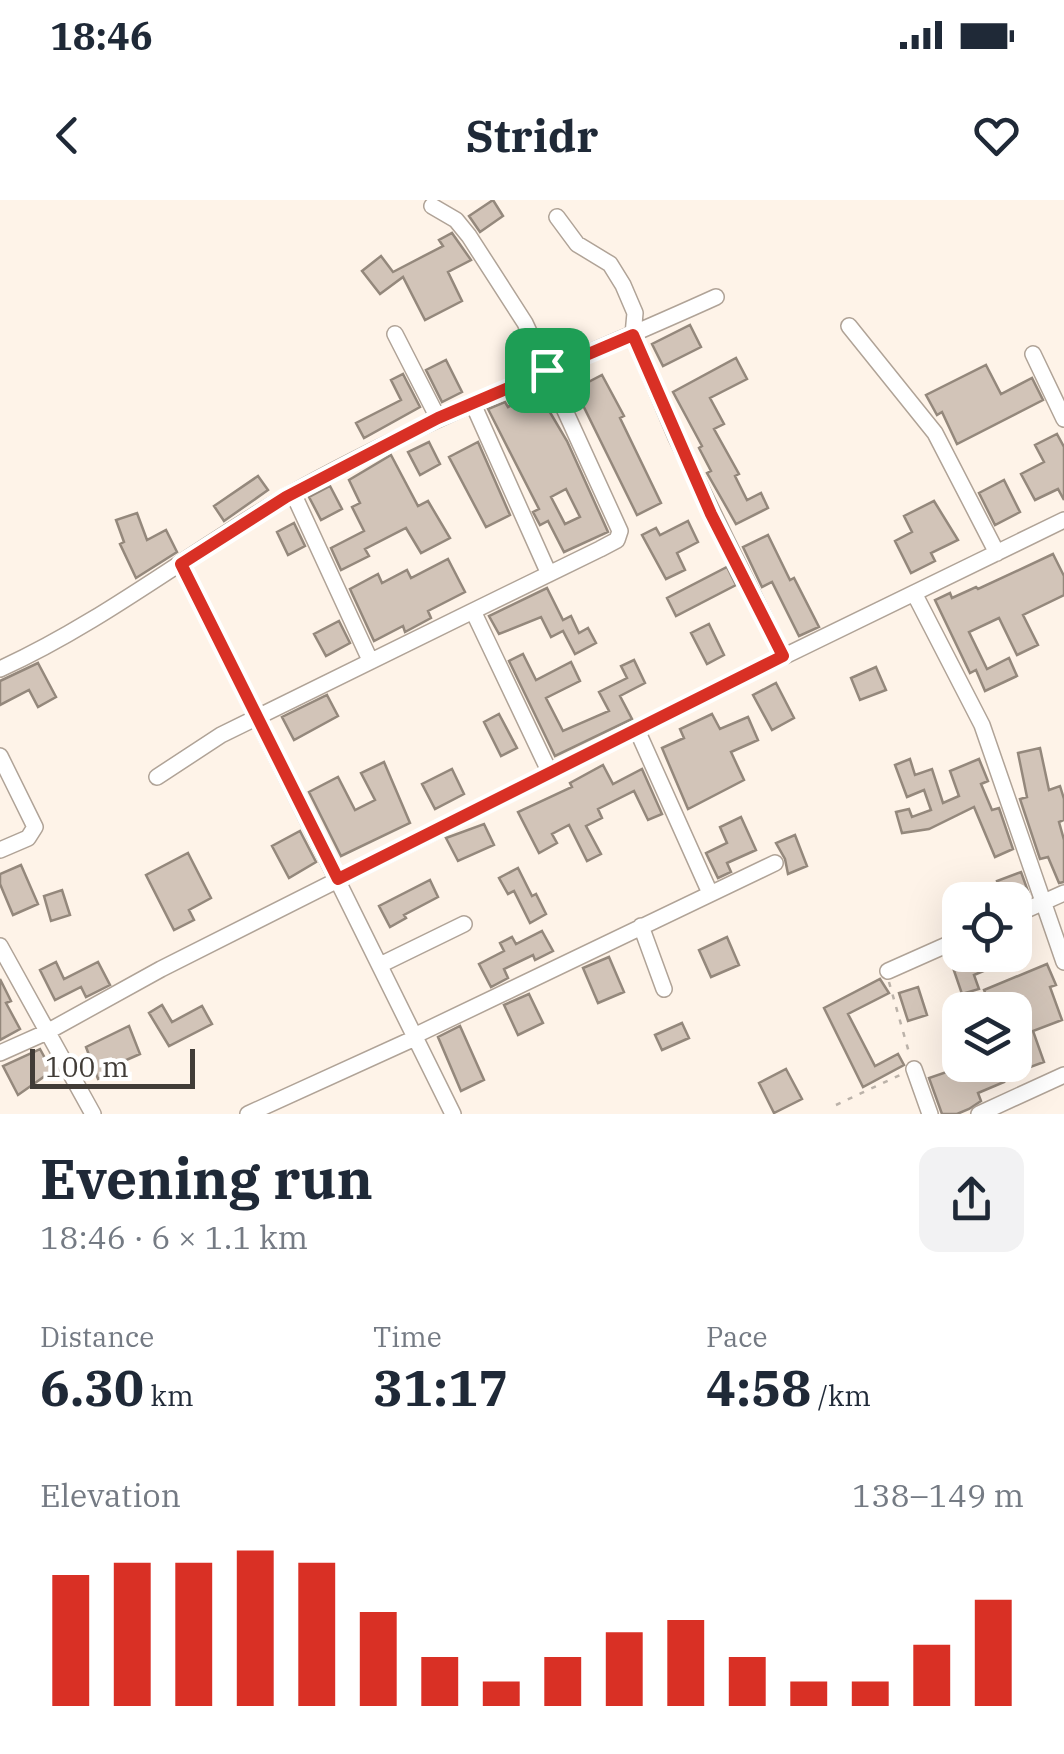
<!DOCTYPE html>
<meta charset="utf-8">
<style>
body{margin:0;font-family:"IBM Plex Serif",serif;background:#f2f2f3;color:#1f2937;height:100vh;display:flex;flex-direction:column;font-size:38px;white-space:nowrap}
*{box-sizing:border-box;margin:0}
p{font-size:32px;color:#747a83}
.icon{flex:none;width:55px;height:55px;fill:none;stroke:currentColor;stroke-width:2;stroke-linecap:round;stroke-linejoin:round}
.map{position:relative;height:914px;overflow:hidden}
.side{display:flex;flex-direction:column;background:#fff;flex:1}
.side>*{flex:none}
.buttons{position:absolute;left:942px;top:682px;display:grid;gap:20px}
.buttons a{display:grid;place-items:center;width:90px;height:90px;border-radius:20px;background:#fff;box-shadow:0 10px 40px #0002;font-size:50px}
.scale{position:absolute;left:30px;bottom:25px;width:165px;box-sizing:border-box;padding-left:10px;border:5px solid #413c37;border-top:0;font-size:28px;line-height:35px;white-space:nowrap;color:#413c37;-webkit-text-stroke:8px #fff;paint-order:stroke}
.pin{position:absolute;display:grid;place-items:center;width:85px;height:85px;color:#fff;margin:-42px;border-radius:20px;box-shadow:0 5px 15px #0006}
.round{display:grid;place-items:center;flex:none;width:105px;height:105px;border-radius:20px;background:#f2f2f3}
.headline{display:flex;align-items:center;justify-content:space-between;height:170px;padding:0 40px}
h1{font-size:55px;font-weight:700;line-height:75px}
.stats{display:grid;grid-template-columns:repeat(3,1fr);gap:15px;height:170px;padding:10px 40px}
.stats div{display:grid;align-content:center}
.stats b{font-size:50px;font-weight:700}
.stats small{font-size:28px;font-weight:400}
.stats p{font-size:28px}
.chart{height:280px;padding:20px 40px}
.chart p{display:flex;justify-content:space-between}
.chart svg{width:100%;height:180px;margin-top:10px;stroke:#d93025;stroke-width:6}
.status{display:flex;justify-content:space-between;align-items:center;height:70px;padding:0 50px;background:#fff;direction:ltr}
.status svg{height:28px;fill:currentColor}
header{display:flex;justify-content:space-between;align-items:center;height:130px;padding:0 40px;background:#fff;font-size:45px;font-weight:700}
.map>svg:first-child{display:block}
.building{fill:#d2c4b8;stroke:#94887c;stroke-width:2.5;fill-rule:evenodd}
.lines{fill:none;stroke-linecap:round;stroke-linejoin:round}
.minor-casing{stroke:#b0a397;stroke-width:18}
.path{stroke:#bbb2a9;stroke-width:2.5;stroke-dasharray:5 8;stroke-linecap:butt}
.minor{stroke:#fff;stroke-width:15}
.route-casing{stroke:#fff;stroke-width:20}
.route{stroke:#d93025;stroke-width:12}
</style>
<div class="status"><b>18:46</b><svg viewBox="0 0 49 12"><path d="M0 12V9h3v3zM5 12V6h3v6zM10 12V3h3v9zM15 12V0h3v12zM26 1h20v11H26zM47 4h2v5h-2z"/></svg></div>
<header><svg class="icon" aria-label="back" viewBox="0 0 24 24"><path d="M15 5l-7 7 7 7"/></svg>Stridr<svg class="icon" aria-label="heart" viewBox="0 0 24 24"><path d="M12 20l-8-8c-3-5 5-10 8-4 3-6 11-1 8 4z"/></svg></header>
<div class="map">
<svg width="1064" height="914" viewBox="0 0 1064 914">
<rect width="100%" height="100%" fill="#fef3e8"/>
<path class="building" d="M 493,0 L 503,16 L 480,32 L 469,16 Z
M 452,33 L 471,60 L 448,72 L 462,101 L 425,120 L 403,77 L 380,94 L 362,71 L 381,56 L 393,72 L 443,46 L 439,40 Z
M 690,125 L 701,147 L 663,166 L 652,144 Z
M 736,158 L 747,179 L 710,198 L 724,224 L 714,229 L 739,274 L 735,276 L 747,300 L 761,293 L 768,308 L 736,324 L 707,273 L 711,271 L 699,248 L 702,246 L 673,192 Z
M 446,160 L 462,192 L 442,202 L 426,170 Z
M 986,165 L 1001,194 L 1032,178 L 1043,200 L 957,244 L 942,212 L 937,215 L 926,195 Z
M 403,174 L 420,207 L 364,238 L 356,223 L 401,200 L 391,180 Z
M 602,175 L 624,216 L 620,218 L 661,303 L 637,315 L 575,189 Z
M 538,192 L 567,241 L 608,332 L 564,352 L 548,321 L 540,325 L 533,312 L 539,309 L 488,209 L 505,202 L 508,207 ZM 566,289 L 580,317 L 565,324 L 551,297 Z
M 1057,234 L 1064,247 L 1064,300 L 1058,289 L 1035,300 L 1021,274 L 1044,262 L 1035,245 Z
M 429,242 L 440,264 L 420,275 L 408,252 Z
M 478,242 L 510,315 L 486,327 L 449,257 Z
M 391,255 L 418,306 L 428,301 L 450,338 L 421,353 L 406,328 L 365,349 L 369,356 L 341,370 L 331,348 L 364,331 L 352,307 L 360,303 L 349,280 Z
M 258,276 L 268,290 L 224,321 L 214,306 Z
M 1004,280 L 1020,312 L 995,325 L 979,293 Z
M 330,286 L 342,309 L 321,320 L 309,297 Z
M 934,301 L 958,340 L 931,353 L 935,361 L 911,373 L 895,341 L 912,332 L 904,316 Z
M 137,313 L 147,340 L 166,330 L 177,352 L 136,378 L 120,344 L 124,342 L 116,320 Z
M 688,321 L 698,342 L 677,353 L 685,370 L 666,379 L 642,335 L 656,328 L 660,335 Z
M 294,323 L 305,346 L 288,355 L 277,332 Z
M 768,335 L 790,380 L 794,378 L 819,427 L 799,436 L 772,382 L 762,387 L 743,347 Z
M 1053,354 L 1064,376 L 1064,395 L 1023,415 L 1038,445 L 1017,455 L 999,418 L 969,432 L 987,469 L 1009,458 L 1017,476 L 985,491 L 976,470 L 970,473 L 935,400 L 950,393 L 952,398 L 976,387 L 978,389 Z
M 448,359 L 465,392 L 428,411 L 431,418 L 405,432 L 403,426 L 374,441 L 350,389 L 378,374 L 382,383 L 407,370 L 411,378 Z
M 727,367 L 736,385 L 676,416 L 667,398 Z
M 547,388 L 563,420 L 571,416 L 579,433 L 588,428 L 596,443 L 575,454 L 563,431 L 551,437 L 541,417 L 499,434 L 489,416 Z
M 339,421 L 350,443 L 326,456 L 314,434 Z
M 709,424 L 724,455 L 707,464 L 691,433 Z
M 523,454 L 536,480 L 571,462 L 580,481 L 546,498 L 563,531 L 609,511 L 599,492 L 627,478 L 621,466 L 634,460 L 645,483 L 620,496 L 632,519 L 555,556 L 509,461 Z
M 38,463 L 56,497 L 38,507 L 29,490 L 0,505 L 0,481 Z
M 876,467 L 886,490 L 860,500 L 851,478 Z
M 776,483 L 794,518 L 772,530 L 753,495 Z
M 327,495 L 338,516 L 294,540 L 282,517 Z
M 499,514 L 517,548 L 501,556 L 484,522 Z
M 712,514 L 720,529 L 748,517 L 758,540 L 731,552 L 744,580 L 688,609 L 662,548 L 684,538 L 680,529 Z
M 1040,548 L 1049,590 L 1060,586 L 1064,599 L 1064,620 L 1059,622 L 1064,640 L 1064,682 L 1059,683 L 1048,657 L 1040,659 L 1020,599 L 1027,597 L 1018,553 Z
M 910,559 L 915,575 L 932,569 L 943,603 L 959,596 L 950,571 L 979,559 L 988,581 L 981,584 L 992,610 L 999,608 L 1013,649 L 995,657 L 974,607 L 929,629 L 902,633 L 896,612 L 909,609 L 912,617 L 931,610 L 924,590 L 907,597 L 895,565 Z
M 384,562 L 410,623 L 341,656 L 309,592 L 338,577 L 355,610 L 375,600 L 361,573 Z
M 603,565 L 613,584 L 642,569 L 662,614 L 648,620 L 634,591 L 598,609 L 602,618 L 586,626 L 601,654 L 587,661 L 569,625 L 552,634 L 557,643 L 539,653 L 518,612 L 572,587 L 570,583 Z
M 452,569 L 464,594 L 435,609 L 422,584 Z
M 741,617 L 756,650 L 727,663 L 731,672 L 718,678 L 706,653 L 727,643 L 720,627 Z
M 484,624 L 494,645 L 458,661 L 446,638 Z
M 300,631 L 316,662 L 289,678 L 272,646 Z
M 795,635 L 807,666 L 788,674 L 785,659 L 776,643 Z
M 188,653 L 211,698 L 189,710 L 194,720 L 174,730 L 146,675 Z
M 21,665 L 38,704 L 13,715 L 0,684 L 0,674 Z
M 518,668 L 532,696 L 536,694 L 546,714 L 530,723 L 514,691 L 508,694 L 499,678 Z
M 1021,672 L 1029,694 L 1016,700 L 1003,700 L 997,681 Z
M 430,680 L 438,697 L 404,715 L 406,718 L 390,727 L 379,706 Z
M 62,690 L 70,715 L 51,721 L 44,696 Z
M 542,731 L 553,751 L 535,760 L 533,755 L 504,769 L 508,778 L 491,787 L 479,764 L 504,751 L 500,743 L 512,737 L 516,744 Z
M 727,737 L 739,765 L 711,777 L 699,750 Z
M 960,753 L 960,755 L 1021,755 L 974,775 L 979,789 L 962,794 L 949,756 Z
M 609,757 L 624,792 L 598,803 L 583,768 Z
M 56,762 L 64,779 L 98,762 L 110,785 L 86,797 L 81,787 L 55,800 L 40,770 Z
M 1047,764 L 1056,785 L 1050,787 L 1062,820 L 1033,831 L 1044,862 L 1025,869 L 1015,847 L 1015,828 L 1026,823 L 1017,801 L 992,810 L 984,790 Z
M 0,779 L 11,801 L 6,803 L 20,829 L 0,840 Z
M 880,779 L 889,793 L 848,814 L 875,866 L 898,854 L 904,865 L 863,887 L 824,808 Z
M 918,787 L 927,815 L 908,821 L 899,793 Z
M 529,794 L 543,823 L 518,835 L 504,805 Z
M 162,805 L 172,822 L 202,806 L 212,824 L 169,846 L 149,813 Z
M 682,823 L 689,838 L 662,850 L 655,835 Z
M 129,826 L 140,854 L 115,865 L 118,872 L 98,879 L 86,847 Z
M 460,826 L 484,880 L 461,891 L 438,837 Z
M 40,849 L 52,871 L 18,895 L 3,866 Z
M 967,865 L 997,865 L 1004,882 L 978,893 L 981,901 L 969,909 L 957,914 L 942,914 L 929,878 Z
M 786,869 L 802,899 L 774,913 L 759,883 Z"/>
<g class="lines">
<g class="minor-casing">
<path id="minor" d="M 432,6 L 456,20 L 469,36 L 525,123 L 620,331 L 617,340 L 600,349 L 473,411 L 550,573
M 557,17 L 577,44 L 610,64 L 623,85 L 635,113 L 633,135 L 676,237 L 783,456
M 849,126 L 935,233 L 997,353
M 395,134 L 438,218
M 1033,154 L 1064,219
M 473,204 L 549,374
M 293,293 L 370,460
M 181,364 L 453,914
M 914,393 L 982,525 L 1064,762
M 0,469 C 103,422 190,352 287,296 C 425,218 573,162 716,97
M 637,530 L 710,693
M 0,556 L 35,627 L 28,638 L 0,650
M 157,577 L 221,535 L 473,411
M 1015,715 L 1064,693
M 641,726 L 664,789
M 0,746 L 93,914
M 380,765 L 464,724
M 888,771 L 960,739
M 414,836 L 775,663
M 0,853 L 47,832 L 161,769 L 717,489 L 1064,320
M 914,869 L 930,914
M 248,914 L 415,838
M 979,914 L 1064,875"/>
</g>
<path class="path" d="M 889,782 L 910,856
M 836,905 L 900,875"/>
<use href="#minor" class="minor"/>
</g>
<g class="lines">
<g class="route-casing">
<path id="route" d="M 633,135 L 711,314 L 783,456 L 338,679 L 181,364 L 286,297 L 438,218 Z"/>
</g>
<use href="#route" class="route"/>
</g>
</svg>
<div class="buttons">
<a><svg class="icon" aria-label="locate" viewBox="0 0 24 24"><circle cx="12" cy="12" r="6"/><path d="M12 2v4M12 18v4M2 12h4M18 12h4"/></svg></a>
<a><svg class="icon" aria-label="layers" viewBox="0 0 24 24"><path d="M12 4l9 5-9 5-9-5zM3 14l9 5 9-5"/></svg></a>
</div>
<div class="scale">100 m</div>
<div class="pin" style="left:547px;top:170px;background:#1e9e55"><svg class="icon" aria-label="arrive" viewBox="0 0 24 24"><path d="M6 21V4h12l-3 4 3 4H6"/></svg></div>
</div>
<section class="side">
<div class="headline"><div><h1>Evening run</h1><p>18:46 · 6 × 1.1 km</p></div><a class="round"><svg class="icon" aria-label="share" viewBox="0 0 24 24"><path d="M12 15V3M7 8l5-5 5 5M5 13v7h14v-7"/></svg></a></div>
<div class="stats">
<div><p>Distance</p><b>6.30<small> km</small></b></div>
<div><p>Time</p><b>31:17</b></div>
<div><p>Pace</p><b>4:58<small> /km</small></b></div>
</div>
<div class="chart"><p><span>Elevation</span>138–149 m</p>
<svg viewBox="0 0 160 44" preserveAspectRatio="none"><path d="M5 44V12M15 44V9M25 44V9M35 44V6M45 44V9M55 44V21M65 44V32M75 44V38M85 44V32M95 44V26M105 44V23M115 44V32M125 44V38M135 44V38M145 44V29M155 44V18"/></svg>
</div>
</section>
